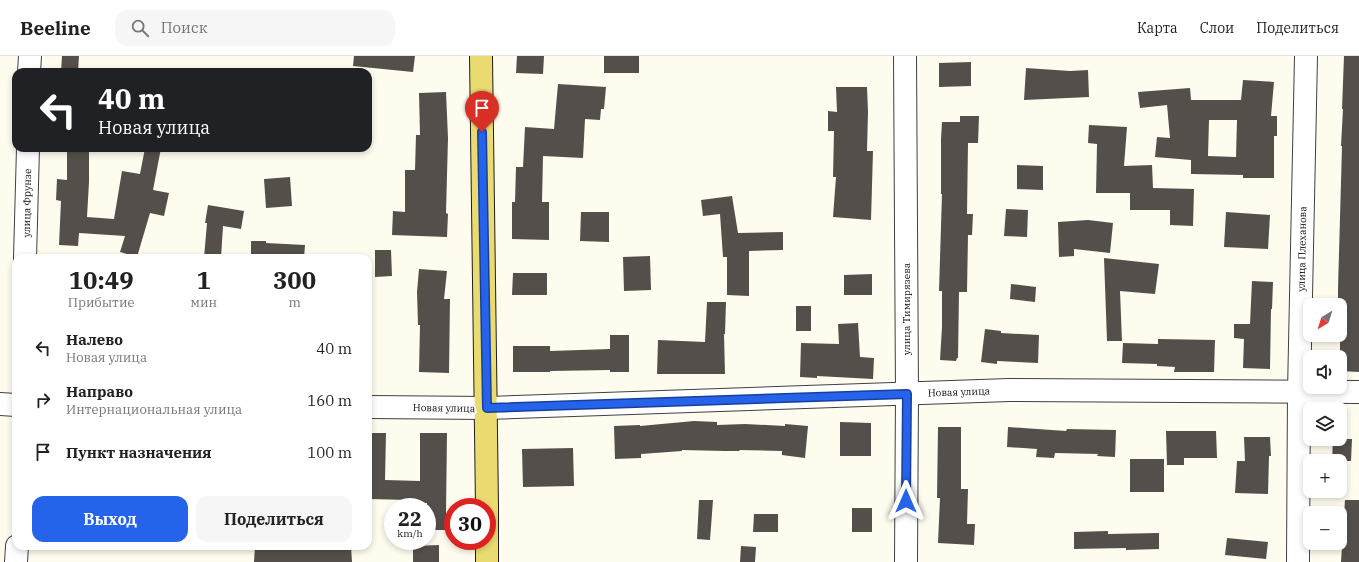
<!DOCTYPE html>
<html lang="ru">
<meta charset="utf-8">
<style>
body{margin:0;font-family:"IBM Plex Serif",serif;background:#f6f6f6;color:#222;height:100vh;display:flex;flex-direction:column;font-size:15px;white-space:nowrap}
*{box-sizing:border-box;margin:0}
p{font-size:13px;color:#767676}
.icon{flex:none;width:22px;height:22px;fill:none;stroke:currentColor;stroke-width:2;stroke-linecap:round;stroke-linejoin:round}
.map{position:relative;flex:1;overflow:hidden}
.details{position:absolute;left:12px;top:198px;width:360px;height:296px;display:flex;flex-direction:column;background:#fff;border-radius:12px;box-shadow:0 2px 6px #0003}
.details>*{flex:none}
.guide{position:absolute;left:12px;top:12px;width:360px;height:84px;border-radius:12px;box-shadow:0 2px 6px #0003;background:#202124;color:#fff;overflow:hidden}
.needle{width:26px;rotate:218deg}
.tools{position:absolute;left:1303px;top:242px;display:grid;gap:8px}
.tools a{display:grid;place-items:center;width:44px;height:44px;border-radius:8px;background:#fff;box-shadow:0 2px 6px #0003;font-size:20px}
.speed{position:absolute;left:384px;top:442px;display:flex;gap:8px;font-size:20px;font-weight:700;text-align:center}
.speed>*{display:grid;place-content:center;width:52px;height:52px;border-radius:50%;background:#fff;box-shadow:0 2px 6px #0003;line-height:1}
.speed small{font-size:10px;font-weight:400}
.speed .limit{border:6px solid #d22;background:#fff;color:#111}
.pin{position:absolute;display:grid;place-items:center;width:34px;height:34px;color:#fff;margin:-41px -17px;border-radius:50% 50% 50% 0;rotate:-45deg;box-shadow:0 0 4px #0007}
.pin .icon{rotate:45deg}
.me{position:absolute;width:44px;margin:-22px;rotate:0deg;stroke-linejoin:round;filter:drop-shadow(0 0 3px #0008)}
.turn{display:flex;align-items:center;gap:14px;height:84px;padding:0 20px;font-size:18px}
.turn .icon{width:52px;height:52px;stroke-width:2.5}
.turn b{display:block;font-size:28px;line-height:34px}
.eta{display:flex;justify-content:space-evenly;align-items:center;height:68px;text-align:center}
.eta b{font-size:24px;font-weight:800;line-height:28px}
.cta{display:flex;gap:8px;margin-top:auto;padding:8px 20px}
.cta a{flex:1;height:46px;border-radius:12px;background:#2563eb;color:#fff;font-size:16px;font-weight:800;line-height:46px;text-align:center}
.cta a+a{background:#f6f6f6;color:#222}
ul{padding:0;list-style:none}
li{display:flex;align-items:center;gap:12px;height:52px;padding:0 20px}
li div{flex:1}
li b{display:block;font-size:15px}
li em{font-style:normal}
header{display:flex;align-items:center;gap:24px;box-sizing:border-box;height:56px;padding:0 20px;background:#fff;border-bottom:1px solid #e0e0e0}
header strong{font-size:19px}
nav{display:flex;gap:22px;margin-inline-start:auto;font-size:14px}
.search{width:280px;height:36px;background:#f6f6f6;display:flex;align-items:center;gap:10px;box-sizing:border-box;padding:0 14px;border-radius:12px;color:#767676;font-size:15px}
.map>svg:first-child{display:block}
.building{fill:#544f4a;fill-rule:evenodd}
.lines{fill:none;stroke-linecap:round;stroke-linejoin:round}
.minor-casing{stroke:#404040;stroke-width:24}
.major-casing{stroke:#1e1e1e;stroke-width:24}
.minor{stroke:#fff;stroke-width:22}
.major{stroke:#eadb71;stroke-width:22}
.route-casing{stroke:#184099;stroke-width:10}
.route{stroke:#2563eb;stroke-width:7}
.labels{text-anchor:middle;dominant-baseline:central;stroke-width:4;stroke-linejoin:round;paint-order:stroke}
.street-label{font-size:10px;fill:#0d0d0d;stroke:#fff}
</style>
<header>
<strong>Beeline</strong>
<div class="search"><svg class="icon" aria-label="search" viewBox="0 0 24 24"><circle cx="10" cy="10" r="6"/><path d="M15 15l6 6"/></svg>Поиск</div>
<nav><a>Карта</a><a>Слои</a><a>Поделиться</a></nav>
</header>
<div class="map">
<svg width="1359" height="506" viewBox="0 0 1359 506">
<rect width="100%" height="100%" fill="#fdfcee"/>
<g class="building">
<path d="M 62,0 L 79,0 L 78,16 L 61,16 Z"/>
<path d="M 354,0 L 415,0 L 413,16 L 353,10 Z"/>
<path d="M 517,0 L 544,0 L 543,18 L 516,17 Z"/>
<rect x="604" y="0" width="35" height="17"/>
<path d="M 1344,0 L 1359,0 L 1359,316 L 1340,315 L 1340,248 L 1338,248 L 1338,233 L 1342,90 L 1341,90 L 1343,53 L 1342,53 Z"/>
<path d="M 971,6 L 971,30 L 939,31 L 939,7 Z"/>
<path d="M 1026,12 L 1070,15 L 1088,14 L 1089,41 L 1024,44 Z"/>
<path d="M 1243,24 L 1274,26 L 1271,60 L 1277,60 L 1277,80 L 1274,80 L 1274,122 L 1243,122 L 1243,119 L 1191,118 L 1191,104 L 1155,101 L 1157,81 L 1170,82 L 1167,49 L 1140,52 L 1138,36 L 1190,32 L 1191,44 L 1241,44 ZM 1209,64 L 1237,64 L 1236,101 L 1208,100 Z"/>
<path d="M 558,28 L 606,31 L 604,53 L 601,53 L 600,64 L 585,63 L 583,102 L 543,100 L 542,146 L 549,146 L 549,184 L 512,183 L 512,146 L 515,146 L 516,111 L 523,111 L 525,71 L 554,73 Z"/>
<path d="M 836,31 L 867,31 L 868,56 L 867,95 L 873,95 L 871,164 L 833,161 L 836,121 L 833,121 L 834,75 L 828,75 L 828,55 L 837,56 Z"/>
<path d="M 446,36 L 448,82 L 446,157 L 448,158 L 447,181 L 392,179 L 393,155 L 405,156 L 405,114 L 415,114 L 416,79 L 420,79 L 419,37 Z"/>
<path d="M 960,60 L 979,60 L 978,87 L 968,87 L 967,158 L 973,158 L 972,179 L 968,179 L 967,236 L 959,236 L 958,302 L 957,302 L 956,305 L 940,304 L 942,271 L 942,235 L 939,235 L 942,138 L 941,138 L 941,83 L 942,66 L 960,66 Z"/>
<path d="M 1089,69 L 1127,71 L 1124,110 L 1152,109 L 1153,132 L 1194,133 L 1193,170 L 1170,169 L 1170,154 L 1130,154 L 1130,137 L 1096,137 L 1097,88 L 1088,87 Z"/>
<path d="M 145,92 L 161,92 L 153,134 L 169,137 L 164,160 L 150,157 L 137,201 L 120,196 L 125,180 L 79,177 L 78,190 L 59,189 L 61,145 L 56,144 L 57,123 L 67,124 L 67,93 L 89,93 L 89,126 L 87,161 L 114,163 L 122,115 L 140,118 Z"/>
<path d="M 1017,109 L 1043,110 L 1043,134 L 1017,133 Z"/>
<path d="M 290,121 L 292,150 L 266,152 L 264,123 Z"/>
<path d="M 732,140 L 738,177 L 783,176 L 783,194 L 749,195 L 749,240 L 727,239 L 727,201 L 723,201 L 720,158 L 703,160 L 701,144 Z"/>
<path d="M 208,149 L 244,155 L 241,173 L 223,170 L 221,202 L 204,202 L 207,167 L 205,167 Z"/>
<path d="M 1006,153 L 1028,154 L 1027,181 L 1004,180 Z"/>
<path d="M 581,156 L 609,156 L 609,186 L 580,185 Z"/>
<path d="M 1226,156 L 1270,159 L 1268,193 L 1224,191 Z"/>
<path d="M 1088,164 L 1113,167 L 1110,197 L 1074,193 L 1074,200 L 1059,201 L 1058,166 Z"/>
<path d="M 251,185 L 266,185 L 266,187 L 305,189 L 304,202 L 251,202 Z"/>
<path d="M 375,194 L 391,194 L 392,220 L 375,221 Z"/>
<path d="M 650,200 L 651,234 L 624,235 L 623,201 Z"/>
<path d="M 1104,202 L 1159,208 L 1155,238 L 1120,235 L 1122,285 L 1107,285 Z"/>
<path d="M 419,213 L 447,215 L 444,243 L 450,243 L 449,317 L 419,316 L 420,269 L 418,269 L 417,236 Z"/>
<path d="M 513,217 L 547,217 L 547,239 L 512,239 Z"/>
<path d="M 872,218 L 872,239 L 844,239 L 844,219 Z"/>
<path d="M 1252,225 L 1273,226 L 1272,253 L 1271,253 L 1270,313 L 1243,312 L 1244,283 L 1234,282 L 1234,268 L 1250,268 Z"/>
<path d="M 1011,228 L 1036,231 L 1035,246 L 1010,243 Z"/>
<path d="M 707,246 L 726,246 L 725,278 L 724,278 L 725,318 L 657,318 L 658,284 L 705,286 Z"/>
<rect x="796" y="250" width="15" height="25"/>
<path d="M 858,267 L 860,301 L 874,302 L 873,323 L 817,320 L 817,322 L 800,321 L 801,287 L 839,288 L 838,268 Z"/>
<path d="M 985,273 L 1001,275 L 1001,277 L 1039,279 L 1038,307 L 997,305 L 997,308 L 981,306 Z"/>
<path d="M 610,279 L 629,279 L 629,316 L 610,316 L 610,314 L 550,315 L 550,316 L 513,316 L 513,290 L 550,290 L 550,295 L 610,293 Z"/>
<path d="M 1158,283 L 1215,284 L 1214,316 L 1174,316 L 1175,311 L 1157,310 L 1157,308 L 1122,307 L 1123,287 L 1158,288 Z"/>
<path d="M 694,365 L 717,366 L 717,369 L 745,368 L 785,370 L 785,368 L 808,370 L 805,402 L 782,399 L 782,395 L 739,394 L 740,395 L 725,395 L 682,394 L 682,395 L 641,398 L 641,402 L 615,403 L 614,370 L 640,369 L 640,370 Z"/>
<path d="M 840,366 L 871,367 L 871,400 L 840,400 Z"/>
<path d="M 938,371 L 961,371 L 961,433 L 968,433 L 967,468 L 975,468 L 974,489 L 938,487 L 940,442 L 937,442 Z"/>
<path d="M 1008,371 L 1066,375 L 1067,373 L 1116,374 L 1115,401 L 1097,400 L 1098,398 L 1055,397 L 1054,402 L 1036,401 L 1037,393 L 1007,391 Z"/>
<path d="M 1166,375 L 1216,375 L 1217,402 L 1184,402 L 1184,409 L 1167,409 Z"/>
<path d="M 368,377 L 386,377 L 385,424 L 420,425 L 420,377 L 447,377 L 446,458 L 449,458 L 448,474 L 427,474 L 427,447 L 410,447 L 410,444 L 368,443 Z"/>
<path d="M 1244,381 L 1270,381 L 1271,400 L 1269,400 L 1268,438 L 1235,437 L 1237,405 L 1245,405 Z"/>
<path d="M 1333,383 L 1352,383 L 1351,405 L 1332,405 Z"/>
<path d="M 573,392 L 574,430 L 523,431 L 522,393 Z"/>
<rect x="1130" y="403" width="34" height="33"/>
<path d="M 699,444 L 713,444 L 710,484 L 697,483 Z"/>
<path d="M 1345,444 L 1359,444 L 1359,506 L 1341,506 Z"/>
<rect x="852" y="452" width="20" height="24"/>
<path d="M 754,458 L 778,458 L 778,476 L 753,476 Z"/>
<path d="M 1108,475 L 1108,478 L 1159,477 L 1159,493 L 1126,494 L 1126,492 L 1074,493 L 1074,476 Z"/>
<path d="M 1227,482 L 1268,486 L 1266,503 L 1225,499 Z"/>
<path d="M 439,489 L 439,506 L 413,506 L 413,490 Z"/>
<path d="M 255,490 L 303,493 L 303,490 L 351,490 L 352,506 L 254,506 Z"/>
<path d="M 741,490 L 756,491 L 755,506 L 740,506 Z"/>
</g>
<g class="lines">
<g class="minor-casing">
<g id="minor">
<path d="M 905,0 L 907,338 L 906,506"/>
<path d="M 29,16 L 30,0"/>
<path d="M 25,202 L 28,92"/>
<path d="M 0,348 L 16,349"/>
<path d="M 368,351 L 487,352 L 1009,334 L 1359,336"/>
<path d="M 16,506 L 17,490"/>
<path d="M 1298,506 L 1299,336 L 1306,0"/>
</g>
</g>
<g class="major-casing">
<g id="major">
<path d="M 481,0 L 487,451"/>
<path d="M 487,453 L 487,506"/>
</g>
</g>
<use href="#minor" class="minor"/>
<use href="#major" class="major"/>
</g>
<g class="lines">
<g class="route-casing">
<path id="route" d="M 482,76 L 487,352 L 907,338 L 906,445"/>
</g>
<use href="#route" class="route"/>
</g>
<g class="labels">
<g class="street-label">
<text transform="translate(27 147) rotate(-89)">улица Фрунзе</text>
<text transform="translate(1302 193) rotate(-89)">улица Плеханова</text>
<text transform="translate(906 253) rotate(-90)">улица Тимирязева</text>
<text transform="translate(959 336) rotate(-2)">Новая улица</text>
<text transform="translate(444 352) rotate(1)">Новая улица</text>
</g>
</g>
</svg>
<div class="tools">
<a><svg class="needle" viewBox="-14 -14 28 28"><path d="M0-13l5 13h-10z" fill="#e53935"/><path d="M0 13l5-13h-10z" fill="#767676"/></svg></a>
<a><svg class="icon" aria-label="sound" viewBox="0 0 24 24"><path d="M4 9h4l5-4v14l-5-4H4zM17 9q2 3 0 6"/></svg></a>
<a><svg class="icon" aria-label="layers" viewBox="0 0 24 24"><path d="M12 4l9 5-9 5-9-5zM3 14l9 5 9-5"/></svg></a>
<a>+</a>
<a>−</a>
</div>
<div class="speed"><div>22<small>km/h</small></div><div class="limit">30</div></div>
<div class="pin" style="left:482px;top:76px;background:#d93025"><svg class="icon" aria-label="arrive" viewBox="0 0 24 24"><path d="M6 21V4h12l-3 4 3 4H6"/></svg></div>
<svg class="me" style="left:906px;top:445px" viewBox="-20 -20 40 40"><path d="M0-17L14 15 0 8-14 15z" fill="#2563eb" stroke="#fff" stroke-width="4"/></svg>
<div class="guide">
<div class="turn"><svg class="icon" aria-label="left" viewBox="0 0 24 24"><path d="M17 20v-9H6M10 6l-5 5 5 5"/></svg><div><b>40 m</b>Новая улица</div></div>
</div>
<section class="details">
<div class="eta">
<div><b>10:49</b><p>Прибытие</p></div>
<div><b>1</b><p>мин</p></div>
<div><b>300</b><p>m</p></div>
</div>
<ul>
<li><svg class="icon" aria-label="left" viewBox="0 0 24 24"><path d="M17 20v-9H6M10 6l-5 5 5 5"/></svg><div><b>Налево</b><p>Новая улица</p></div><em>40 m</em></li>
<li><svg class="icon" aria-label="right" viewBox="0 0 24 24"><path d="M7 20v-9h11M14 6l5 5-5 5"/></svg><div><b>Направо</b><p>Интернациональная улица</p></div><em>160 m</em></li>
<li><svg class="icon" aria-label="arrive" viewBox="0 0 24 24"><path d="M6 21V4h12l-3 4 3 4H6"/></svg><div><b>Пункт назначения</b></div><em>100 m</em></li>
</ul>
<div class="cta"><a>Выход</a><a>Поделиться</a></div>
</section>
</div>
